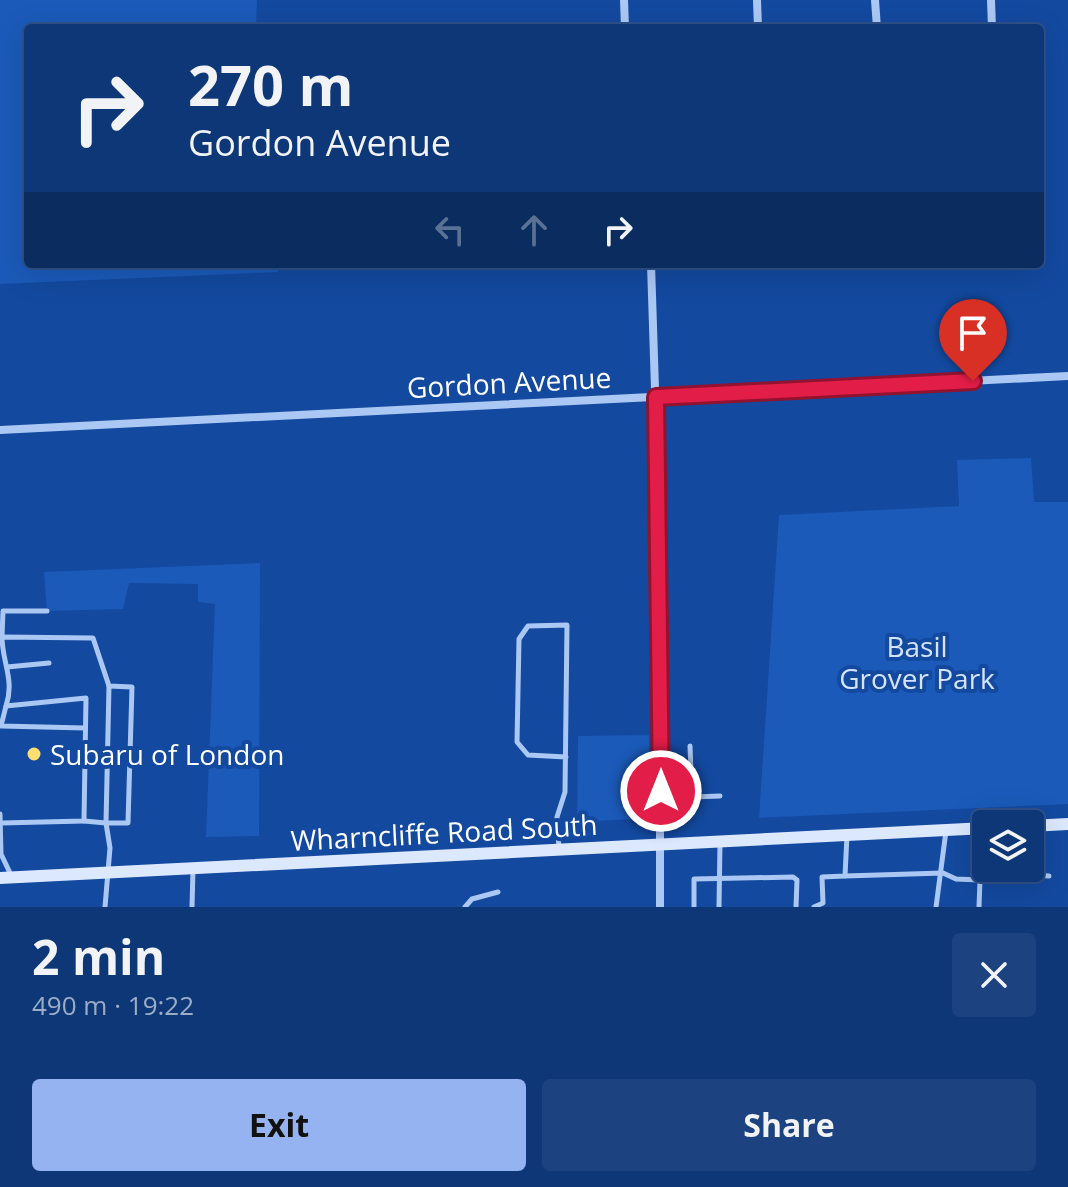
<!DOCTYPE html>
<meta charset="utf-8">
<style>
body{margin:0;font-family:"Open Sans",sans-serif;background:#1c427f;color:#f1f3f6;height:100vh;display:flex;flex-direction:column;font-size:30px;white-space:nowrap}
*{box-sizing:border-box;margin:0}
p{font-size:26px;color:#9bacc6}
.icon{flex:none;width:44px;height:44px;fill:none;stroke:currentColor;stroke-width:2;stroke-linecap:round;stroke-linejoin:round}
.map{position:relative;height:907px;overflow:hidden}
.details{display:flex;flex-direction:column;background:#0e3777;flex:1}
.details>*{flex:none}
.guide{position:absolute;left:24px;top:24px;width:1020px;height:244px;border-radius:8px;box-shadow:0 8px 32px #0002,0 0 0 2px #2e5189;background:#0e3777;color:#f1f3f6;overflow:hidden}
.buttons{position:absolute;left:972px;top:810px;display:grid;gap:16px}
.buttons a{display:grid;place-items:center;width:72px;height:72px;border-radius:8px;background:#0e3777;box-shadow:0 8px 32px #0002,0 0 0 2px #2e5189;font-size:40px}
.pin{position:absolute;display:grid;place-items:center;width:68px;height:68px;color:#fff;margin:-82px -34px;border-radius:50% 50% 50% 0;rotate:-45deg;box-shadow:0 0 8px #0007}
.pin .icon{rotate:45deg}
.me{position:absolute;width:88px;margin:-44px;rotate:0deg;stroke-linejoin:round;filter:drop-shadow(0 0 6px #0008)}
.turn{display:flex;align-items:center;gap:28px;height:168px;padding:0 32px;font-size:36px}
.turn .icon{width:104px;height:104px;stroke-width:2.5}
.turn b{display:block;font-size:56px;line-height:68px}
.lanes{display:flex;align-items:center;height:76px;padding:0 32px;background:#0003;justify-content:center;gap:40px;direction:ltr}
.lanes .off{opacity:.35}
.round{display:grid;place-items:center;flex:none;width:84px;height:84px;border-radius:8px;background:#1c427f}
.summary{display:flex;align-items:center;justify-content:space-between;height:136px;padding:0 32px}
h1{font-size:48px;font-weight:700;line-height:60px}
.primary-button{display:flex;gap:16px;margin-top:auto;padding:16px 32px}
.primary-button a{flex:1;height:92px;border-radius:8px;background:#95b2f1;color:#111;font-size:32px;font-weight:700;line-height:92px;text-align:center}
.primary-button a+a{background:#1c427f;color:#f1f3f6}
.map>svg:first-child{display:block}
.green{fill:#1b5ab9}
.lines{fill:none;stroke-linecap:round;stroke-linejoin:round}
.service{stroke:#abc8f4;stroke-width:5}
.minor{stroke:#abc8f4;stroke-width:8}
.secondary{stroke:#dbe8fd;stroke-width:12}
.route-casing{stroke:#92132f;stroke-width:20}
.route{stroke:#e11d48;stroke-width:14}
.poi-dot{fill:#ffdd6e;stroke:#13499f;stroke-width:3}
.labels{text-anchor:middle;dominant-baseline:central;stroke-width:8;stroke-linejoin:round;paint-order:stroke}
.street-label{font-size:28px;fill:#fff;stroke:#13499f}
.park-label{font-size:28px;fill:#d4e4fd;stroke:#13499f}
.poi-label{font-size:28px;fill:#fff;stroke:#13499f;text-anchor:start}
</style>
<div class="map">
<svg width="1068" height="907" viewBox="0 0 1068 907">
<rect width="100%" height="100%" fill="#13499f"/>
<g class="green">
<path d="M 0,0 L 257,0 L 256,28 L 28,28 L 28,264 L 277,264 L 278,272 L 0,284 Z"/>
<path d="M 1031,458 L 1034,502 L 1068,502 L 1068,804 L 759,818 L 779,515 L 959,506 L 957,460 Z"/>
<path d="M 260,563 L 259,836 L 206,837 L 215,604 L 198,602 L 198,584 L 129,583 L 123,609 L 47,611 L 44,572 Z"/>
<path d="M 649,735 L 651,818 L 577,822 L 578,736 Z"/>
</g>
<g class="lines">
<g class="service">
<path d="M 2,637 L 3,611 L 47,611"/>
<path d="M 7,667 L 49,663"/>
<path d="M 6,706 L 1,726 L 85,728"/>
<path d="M 690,746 L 692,797 L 720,796"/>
<path d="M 0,814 L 1,854 L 11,875"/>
<path d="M 84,821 L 106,823 L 109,686"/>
<path d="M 1,823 L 84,821 L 86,698 L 6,706 C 15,680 2,662 2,637 L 93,638 L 109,686 L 132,687 L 128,823 L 106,823 L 110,848 L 105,907"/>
<path d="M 559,849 L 557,817 L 565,792 L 567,625 L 528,626 L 519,639 L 517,742 L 528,755 L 566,757"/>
<path d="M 1003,873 L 1049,876"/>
<path d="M 845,876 L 943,873 L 956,879 L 980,880 L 979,907"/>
<path d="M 192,907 L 193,869"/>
<path d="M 465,907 L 472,899 L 498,892"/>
<path d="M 694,907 L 694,879 L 793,877 L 797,880 L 796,907"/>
<path d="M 719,907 L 720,843"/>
<path d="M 814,907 L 823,903 L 822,877 L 845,876 L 847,835"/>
<path d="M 936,907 L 946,831"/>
</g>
<g class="minor">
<path d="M 624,0 L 625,28"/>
<path d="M 757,0 L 758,28"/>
<path d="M 875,0 L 877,28"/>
<path d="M 991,0 L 992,28"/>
<path d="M 651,264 L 660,545 L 660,907"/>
<path d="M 0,430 L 1068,376"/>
</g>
<g class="secondary">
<path d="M 1030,826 L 1068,824"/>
<path d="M 0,878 L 986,828"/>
</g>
</g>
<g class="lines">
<g class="route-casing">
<path id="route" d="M 661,791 L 656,397 L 973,381"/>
</g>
<use href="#route" class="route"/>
</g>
<circle class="poi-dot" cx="34" cy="754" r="8"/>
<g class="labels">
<g class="street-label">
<text transform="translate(509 382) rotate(-3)">Gordon Avenue</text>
<text transform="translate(444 832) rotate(-3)">Wharncliffe Road South</text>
</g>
<g class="park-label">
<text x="917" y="646">Basil<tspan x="917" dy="32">Grover Park</tspan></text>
</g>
<g class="poi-label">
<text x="50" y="754">Subaru of London</text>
</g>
</g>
</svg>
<div class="buttons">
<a><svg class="icon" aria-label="layers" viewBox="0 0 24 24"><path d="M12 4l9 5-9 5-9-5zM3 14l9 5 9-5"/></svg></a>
</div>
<div class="pin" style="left:973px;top:381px;background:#d93025"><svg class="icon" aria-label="arrive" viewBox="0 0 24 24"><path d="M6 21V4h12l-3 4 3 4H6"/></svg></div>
<svg class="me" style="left:661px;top:791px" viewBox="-20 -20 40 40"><circle r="17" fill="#e11d48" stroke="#fff" stroke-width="3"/><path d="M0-11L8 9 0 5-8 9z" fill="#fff"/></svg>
<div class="guide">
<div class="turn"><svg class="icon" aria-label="right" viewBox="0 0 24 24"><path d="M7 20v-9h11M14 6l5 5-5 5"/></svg><div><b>270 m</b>Gordon Avenue</div></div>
<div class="lanes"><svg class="icon off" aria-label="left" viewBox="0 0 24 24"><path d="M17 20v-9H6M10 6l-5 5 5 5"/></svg><svg class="icon off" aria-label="ahead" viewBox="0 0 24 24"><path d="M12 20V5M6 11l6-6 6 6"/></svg><svg class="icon" aria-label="right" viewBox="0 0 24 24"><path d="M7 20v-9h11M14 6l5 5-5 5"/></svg></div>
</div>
</div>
<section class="details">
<div class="summary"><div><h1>2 min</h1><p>490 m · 19:22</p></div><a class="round"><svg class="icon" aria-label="close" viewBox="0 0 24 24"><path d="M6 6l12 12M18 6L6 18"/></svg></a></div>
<div class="primary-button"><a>Exit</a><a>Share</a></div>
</section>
